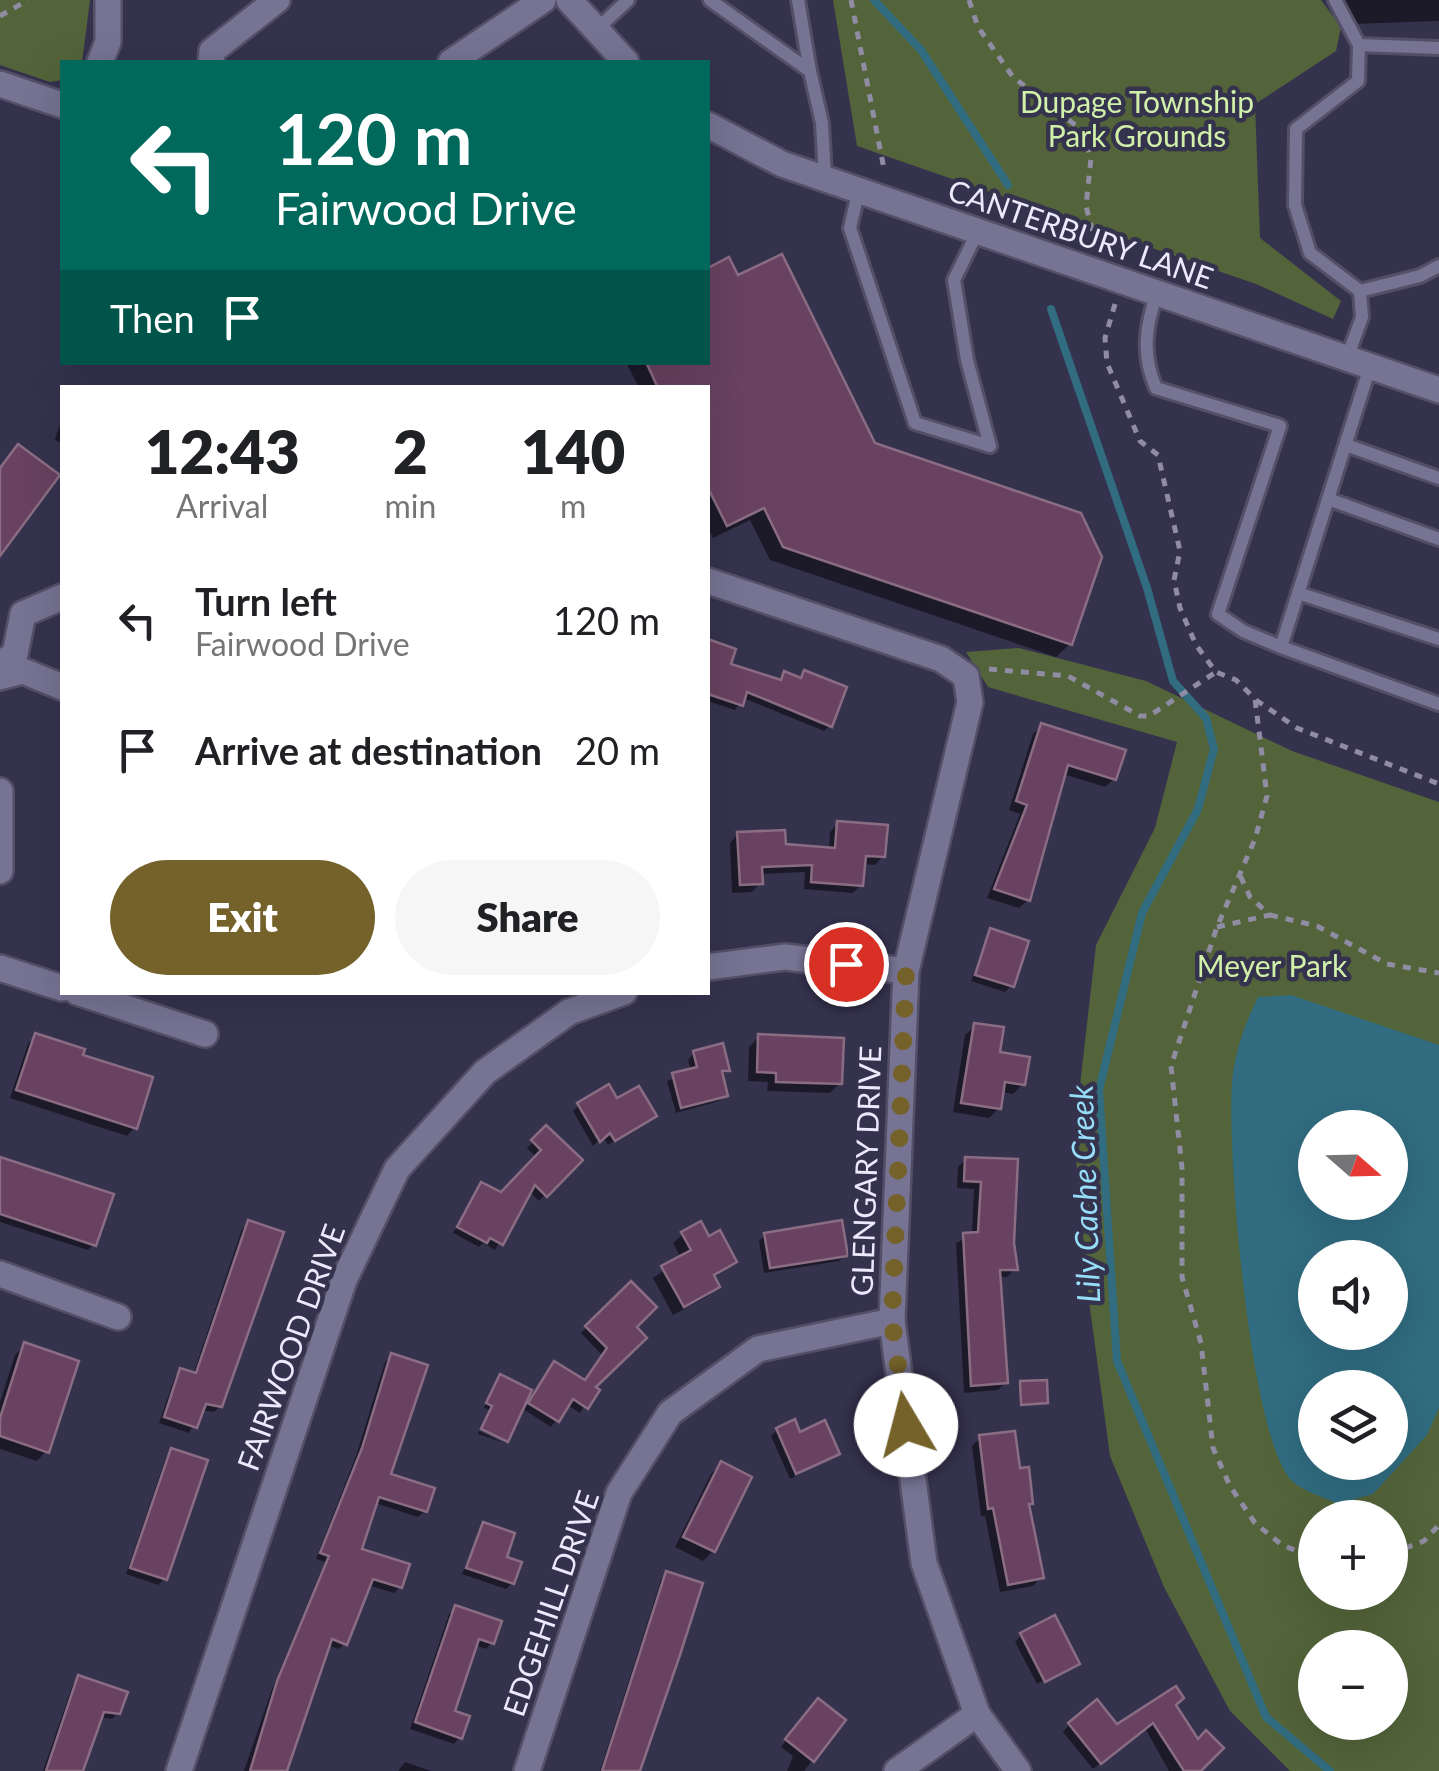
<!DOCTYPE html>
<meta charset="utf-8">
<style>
body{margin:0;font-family:Lato,sans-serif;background:#f6f6f6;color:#202124;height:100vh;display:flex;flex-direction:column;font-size:38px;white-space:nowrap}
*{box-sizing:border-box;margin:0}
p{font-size:32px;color:#757577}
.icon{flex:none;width:55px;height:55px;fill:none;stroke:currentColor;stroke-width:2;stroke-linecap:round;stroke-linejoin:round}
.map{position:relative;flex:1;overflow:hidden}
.side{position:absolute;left:60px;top:385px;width:650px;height:610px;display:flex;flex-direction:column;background:#fff;border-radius:0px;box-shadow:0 10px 40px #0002}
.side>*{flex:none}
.hud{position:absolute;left:60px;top:60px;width:650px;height:305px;border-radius:0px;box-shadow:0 10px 40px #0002;background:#00695c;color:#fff;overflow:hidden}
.needle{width:65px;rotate:110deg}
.buttons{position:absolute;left:1298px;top:1110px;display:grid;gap:20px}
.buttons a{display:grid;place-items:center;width:110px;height:110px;border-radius:50%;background:#fff;box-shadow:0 10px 40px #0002;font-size:50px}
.pin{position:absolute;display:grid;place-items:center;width:85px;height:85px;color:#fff;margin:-42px;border:5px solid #fff;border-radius:50%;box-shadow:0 2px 10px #0007}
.me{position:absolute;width:110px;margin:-55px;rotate:352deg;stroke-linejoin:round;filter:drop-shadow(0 0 8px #0008)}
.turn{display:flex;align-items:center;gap:35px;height:210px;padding:0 50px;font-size:45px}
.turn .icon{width:130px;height:130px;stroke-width:2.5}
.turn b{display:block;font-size:70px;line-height:85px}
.then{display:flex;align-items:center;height:95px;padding:0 50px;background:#0003;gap:20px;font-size:38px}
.eta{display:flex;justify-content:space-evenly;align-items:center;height:170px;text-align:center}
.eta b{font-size:60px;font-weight:800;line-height:70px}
.button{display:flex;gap:20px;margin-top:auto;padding:20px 50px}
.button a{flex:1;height:115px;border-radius:60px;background:#75622b;color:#fff;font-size:40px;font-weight:800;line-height:115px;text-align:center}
.button a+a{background:#f6f6f6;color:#202124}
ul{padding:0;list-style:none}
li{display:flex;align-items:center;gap:30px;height:130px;padding:0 50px}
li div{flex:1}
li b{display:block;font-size:38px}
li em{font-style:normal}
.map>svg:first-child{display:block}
.green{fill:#53643a;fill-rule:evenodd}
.water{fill:#316c80;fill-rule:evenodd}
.shadow{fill:#0007}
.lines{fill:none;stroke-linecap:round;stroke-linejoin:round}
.stream{stroke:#316c80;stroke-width:8}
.building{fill:#684260;stroke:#8a6d83;stroke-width:2.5}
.service-casing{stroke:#534f67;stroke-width:18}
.minor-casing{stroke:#534f67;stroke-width:30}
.path{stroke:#8f8ca3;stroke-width:5;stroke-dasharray:8 8;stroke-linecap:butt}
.service{stroke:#767393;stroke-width:12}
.minor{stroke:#767393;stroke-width:25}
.route{stroke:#75622b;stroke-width:18;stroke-dasharray:0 32.4}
.labels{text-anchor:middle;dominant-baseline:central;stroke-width:9;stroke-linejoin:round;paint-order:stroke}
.park-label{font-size:30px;fill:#d1f0a9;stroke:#35324e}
.street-label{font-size:30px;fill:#ebe9fb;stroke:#35324e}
.water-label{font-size:32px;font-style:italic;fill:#96ddf7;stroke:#35324e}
</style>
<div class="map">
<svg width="1439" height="1771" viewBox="0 0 1439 1771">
<rect width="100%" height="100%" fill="#35324e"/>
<g class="green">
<path d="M 0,0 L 90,0 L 82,62 L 62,62 L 62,80 L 50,82 L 0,65 Z"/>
<path d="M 833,0 L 1321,0 L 1341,27 L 1336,51 L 1255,104 L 1260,238 L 1341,301 L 1333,319 L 1256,284 L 857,146 Z"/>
<path d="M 1019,648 L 1146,681 L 1292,751 L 1439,802 L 1439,1771 L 1290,1771 L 1230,1711 L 1164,1587 L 1110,1456 L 1089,1301 L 1074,1138 L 1096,945 L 1155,828 L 1177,742 L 988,687 L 966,652 ZM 1315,1128 L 1390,1128 L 1390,1202 L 1315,1202 ZM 1315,1258 L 1390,1258 L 1390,1332 L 1315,1332 ZM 1315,1388 L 1390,1388 L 1390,1462 L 1315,1462 ZM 1315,1518 L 1390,1518 L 1390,1592 L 1315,1592 ZM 1315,1648 L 1390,1648 L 1390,1722 L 1315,1722 Z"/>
</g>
<path class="water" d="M 1291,995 L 1439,1045 L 1439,1408 L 1427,1435 L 1373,1494 L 1338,1504 C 1324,1497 1300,1490 1291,1480 C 1249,1433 1227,1152 1232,1084 C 1234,1053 1245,1024 1258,997 ZM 1315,1128 L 1390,1128 L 1390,1202 L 1315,1202 ZM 1315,1258 L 1390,1258 L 1390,1332 L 1315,1332 ZM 1315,1388 L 1390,1388 L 1390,1462 L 1315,1462 Z"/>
<g class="shadow">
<path d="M 1340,0 L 1439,0 L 1439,21 L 1354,24 Z"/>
<path d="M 728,260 L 737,279 L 873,445 L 1070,644 L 1056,657 L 770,560 L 750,520 L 713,538 L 708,527 L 708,388 L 639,388 L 626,362 L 708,362 L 708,271 Z"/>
<path d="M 62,417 L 62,443 L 55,440 Z"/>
<path d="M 708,641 L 733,650 L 728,665 L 779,680 L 785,674 L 798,679 L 805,673 L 830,725 L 824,731 L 743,698 L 735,710 L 708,701 Z"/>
<path d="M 1042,726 L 1114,779 L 1105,787 L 1063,774 L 1028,900 L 1019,908 L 987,898 L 1020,814 L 1009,810 L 1033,734 Z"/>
<path d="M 838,823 L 883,856 L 875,865 L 863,864 L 861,885 L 853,893 L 804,889 L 805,872 L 760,874 L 760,883 L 752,892 L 732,893 L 730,843 L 738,834 L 783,846 L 829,850 L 830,832 Z"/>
<path d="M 991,931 L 1011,986 L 1005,992 L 971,981 Z"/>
<path d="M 975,1026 L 1023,1084 L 1013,1094 L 1001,1092 L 999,1108 L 989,1118 L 953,1112 L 965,1035 Z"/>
<path d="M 36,1036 L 80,1057 L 135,1127 L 127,1136 L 10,1098 L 28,1044 Z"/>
<path d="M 759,1037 L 840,1083 L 830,1093 L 767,1091 L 768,1082 L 748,1081 L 749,1047 Z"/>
<path d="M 694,1053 L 727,1071 L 721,1076 L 726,1095 L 719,1101 L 676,1113 L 667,1081 L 691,1071 L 688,1060 Z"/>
<path d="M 617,1102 L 654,1116 L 608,1145 L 603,1136 L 593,1146 L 573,1111 L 579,1105 Z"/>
<path d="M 546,1129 L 579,1160 L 539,1201 L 529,1191 L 495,1250 L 483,1243 L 479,1247 L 453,1233 L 481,1185 L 501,1195 L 537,1158 L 527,1148 Z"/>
<path d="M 966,1159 L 1015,1161 L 1011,1244 L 1015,1269 L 1007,1277 L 998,1277 L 1006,1382 L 998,1390 L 964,1393 L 956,1243 L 972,1235 L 974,1189 L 957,1188 L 958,1167 Z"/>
<path d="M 0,1160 L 94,1244 L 88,1250 L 0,1222 Z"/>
<path d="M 248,1223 L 220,1406 L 214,1412 L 201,1410 L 189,1433 L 159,1423 L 175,1377 L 181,1371 L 193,1375 L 242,1229 Z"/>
<path d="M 683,1234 L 708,1239 L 734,1262 L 713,1278 L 717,1287 L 708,1296 L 673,1315 L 653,1278 L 681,1258 L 673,1243 Z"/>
<path d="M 765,1235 L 845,1255 L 839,1261 L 764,1273 L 759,1241 Z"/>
<path d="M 631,1284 L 633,1327 L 580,1413 L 567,1405 L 551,1427 L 523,1409 L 507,1439 L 482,1427 L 490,1410 L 484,1408 L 496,1382 L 524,1410 L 549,1370 L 584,1383 L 602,1355 L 581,1333 Z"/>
<path d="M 25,1345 L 46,1451 L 37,1461 L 0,1449 L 0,1402 L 15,1355 Z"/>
<path d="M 392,1356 L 388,1475 L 425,1511 L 418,1517 L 375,1503 L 359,1550 L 400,1587 L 394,1593 L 368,1585 L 345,1643 L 339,1649 L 327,1645 L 284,1771 L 244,1771 L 272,1689 L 325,1562 L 316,1559 L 356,1456 L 385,1362 Z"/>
<path d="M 1021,1383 L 1045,1402 L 1019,1406 Z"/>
<path d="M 777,1430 L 799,1435 L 837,1454 L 790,1479 L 771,1436 Z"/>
<path d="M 479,1431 L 504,1443 L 478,1434 Z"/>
<path d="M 981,1437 L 1018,1471 L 1031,1503 L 1027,1506 L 1041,1577 L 1033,1586 L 1000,1592 L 985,1516 L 981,1516 L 972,1446 Z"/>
<path d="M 172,1451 L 165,1579 L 158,1585 L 126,1574 L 166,1457 Z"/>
<path d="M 721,1464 L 713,1551 L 703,1561 L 675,1547 L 711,1474 Z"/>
<path d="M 483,1525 L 504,1558 L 512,1583 L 506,1589 L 462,1574 Z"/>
<path d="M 667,1574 L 637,1771 L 600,1771 L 661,1580 Z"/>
<path d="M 456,1608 L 492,1642 L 486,1649 L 475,1645 L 452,1713 L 460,1737 L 454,1744 L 410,1729 L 449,1614 Z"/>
<path d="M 1021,1636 L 1073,1665 L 1037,1684 L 1015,1642 Z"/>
<path d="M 79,1678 L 118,1713 L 112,1719 L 99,1717 L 83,1771 L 43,1771 L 73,1684 Z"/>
<path d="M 1173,1705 L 1198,1771 L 1169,1771 L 1145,1728 L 1093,1769 L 1063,1732 L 1070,1724 L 1116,1728 Z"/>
<path d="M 812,1707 L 843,1720 L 804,1771 L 787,1771 L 793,1756 L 781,1747 Z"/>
<path d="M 405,1762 L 431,1771 L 398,1771 Z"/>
</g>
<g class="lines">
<g class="stream">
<path d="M 874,0 L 921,50 L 1008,185"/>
<path d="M 1051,309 L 1147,588 L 1173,681 L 1206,718 L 1214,749 L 1198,809 L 1142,913 L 1099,1090 L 1117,1361 L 1266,1717 L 1330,1771"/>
</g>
</g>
<g class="building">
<path d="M 782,254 L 875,443 L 1081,513 L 1102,557 L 1072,645 L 783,547 L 764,508 L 727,526 L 708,488 L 708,388 L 658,388 L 646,362 L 708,362 L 708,268 L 729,257 L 738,275 Z"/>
<path d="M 18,444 L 60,475 L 0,556 L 0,468 Z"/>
<path d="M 708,639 L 736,649 L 731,664 L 781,680 L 784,671 L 801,678 L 804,670 L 847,687 L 832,727 L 747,692 L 743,706 L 708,694 Z"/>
<path d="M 1041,723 L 1126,750 L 1116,780 L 1068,765 L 1030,901 L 994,889 L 1027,805 L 1016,801 Z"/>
<path d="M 837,821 L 888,825 L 885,857 L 866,856 L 863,886 L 811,882 L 812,865 L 762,867 L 763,884 L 740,885 L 737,832 L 785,830 L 786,844 L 835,848 Z"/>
<path d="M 990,928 L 1029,941 L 1014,987 L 975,975 Z"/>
<path d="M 974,1023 L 1004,1027 L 1000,1052 L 1030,1057 L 1025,1085 L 1005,1082 L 1001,1109 L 961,1103 Z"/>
<path d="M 35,1033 L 85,1049 L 83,1055 L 153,1077 L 137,1129 L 16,1090 Z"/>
<path d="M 758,1034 L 844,1038 L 842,1084 L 776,1082 L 776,1073 L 757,1072 Z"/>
<path d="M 723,1043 L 730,1071 L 722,1071 L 728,1096 L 681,1108 L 672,1073 L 697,1067 L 693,1051 Z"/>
<path d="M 609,1084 L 617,1098 L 639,1086 L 657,1116 L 615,1141 L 610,1133 L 600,1142 L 577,1103 Z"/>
<path d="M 546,1125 L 583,1160 L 547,1197 L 535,1185 L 503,1245 L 490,1238 L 487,1243 L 457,1227 L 481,1182 L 501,1192 L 541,1150 L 531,1140 Z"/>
<path d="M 0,1157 L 114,1194 L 96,1246 L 0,1214 Z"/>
<path d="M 965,1157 L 1018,1159 L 1014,1243 L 1018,1270 L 1000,1270 L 1008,1383 L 971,1386 L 963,1233 L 978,1232 L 981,1182 L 964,1181 Z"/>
<path d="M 248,1220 L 284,1232 L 222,1407 L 206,1404 L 197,1428 L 164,1417 L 180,1368 L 196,1373 Z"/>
<path d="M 842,1220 L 848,1256 L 770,1268 L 764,1233 Z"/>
<path d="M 701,1221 L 709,1236 L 720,1230 L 737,1262 L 714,1275 L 720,1287 L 684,1307 L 661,1266 L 691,1250 L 681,1232 Z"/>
<path d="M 631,1281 L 657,1307 L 637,1327 L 647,1338 L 596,1387 L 600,1390 L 588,1409 L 573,1399 L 559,1422 L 528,1403 L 554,1361 L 585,1380 L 607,1348 L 585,1326 Z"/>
<path d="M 24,1342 L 79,1361 L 49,1453 L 0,1436 L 0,1418 Z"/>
<path d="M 391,1353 L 428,1365 L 391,1474 L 435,1488 L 427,1512 L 379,1497 L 362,1549 L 410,1564 L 402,1588 L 373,1579 L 347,1645 L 332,1639 L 287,1771 L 250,1771 L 277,1681 L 329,1556 L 320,1553 L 362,1448 Z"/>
<path d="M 500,1374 L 532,1390 L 508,1442 L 481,1429 L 492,1406 L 486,1403 Z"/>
<path d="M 1047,1380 L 1048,1403 L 1021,1405 L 1020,1381 Z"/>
<path d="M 795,1419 L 800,1432 L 825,1420 L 840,1454 L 796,1474 L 776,1428 Z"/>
<path d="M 1015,1431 L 1020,1468 L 1029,1467 L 1033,1504 L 1029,1504 L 1044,1578 L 1008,1585 L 993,1508 L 988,1509 L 979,1435 Z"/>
<path d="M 171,1448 L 208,1460 L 167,1580 L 130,1568 Z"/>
<path d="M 721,1461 L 752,1477 L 715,1552 L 683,1537 Z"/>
<path d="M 483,1522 L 515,1533 L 507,1557 L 522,1562 L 514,1584 L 466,1568 Z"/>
<path d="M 666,1571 L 703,1583 L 680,1655 L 640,1771 L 602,1771 Z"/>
<path d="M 455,1605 L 502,1621 L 494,1644 L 479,1639 L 455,1711 L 470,1716 L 462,1739 L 415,1722 Z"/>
<path d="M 1055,1615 L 1080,1664 L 1045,1682 L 1020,1633 Z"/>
<path d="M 78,1675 L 128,1692 L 120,1714 L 104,1712 L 83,1771 L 46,1771 Z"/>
<path d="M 1176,1686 L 1184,1698 L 1176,1705 L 1198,1739 L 1206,1730 L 1224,1748 L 1201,1771 L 1184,1771 L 1153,1723 L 1101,1764 L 1068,1723 L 1097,1699 L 1117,1724 Z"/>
<path d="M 818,1698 L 846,1720 L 814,1762 L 785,1739 Z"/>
</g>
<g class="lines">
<g class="service-casing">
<g id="service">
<path d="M 710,0 L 810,71 L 822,123 L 825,178"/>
<path d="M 798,0 L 810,71"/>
<path d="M 1335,0 L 1359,45 L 1358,81 L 1296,129 L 1295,205 L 1310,253 L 1360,291 L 1362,317 L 1347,358"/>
<path d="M 596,30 L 628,0"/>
<path d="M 1359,45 L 1439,48"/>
<path d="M 859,189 L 850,228 L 915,423 L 990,446 L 967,360 L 954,280 L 978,231"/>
<path d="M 1360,291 L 1420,276 L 1439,266"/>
<path d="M 1157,294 C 1145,326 1142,356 1156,388 L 1280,426 L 1218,614 L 1243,631 L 1281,647"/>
<path d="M 1370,367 L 1281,647 L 1439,704"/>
<path d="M 1346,445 L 1439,478"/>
<path d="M 1328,499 L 1439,539"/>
<path d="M 1298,593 L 1439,639"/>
</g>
</g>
<g class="minor-casing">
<g id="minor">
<path d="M 569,0 L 626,62"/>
<path d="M 100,62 L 108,42 L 108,0"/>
<path d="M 211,62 L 212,51 L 277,0"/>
<path d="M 451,62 L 543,0"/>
<path d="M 0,84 L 62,105"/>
<path d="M 708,125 L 782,164 L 1439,390"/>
<path d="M 708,581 L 941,659 L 966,676 L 970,702 L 906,971 L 892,1321 L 924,1563 L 977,1714 L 1018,1771"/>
<path d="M 0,664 L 15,654 L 23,614 L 62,597"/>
<path d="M 0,677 L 23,671 L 62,687"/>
<path d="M 0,791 L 0,871"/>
<path d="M 708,967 L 785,957 L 906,971"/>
<path d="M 0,968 L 62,988"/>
<path d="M 77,992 L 205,1034"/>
<path d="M 0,1274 L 118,1317"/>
<path d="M 179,1771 L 344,1280 L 397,1169 L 485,1072 L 569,1012 L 624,992"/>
<path d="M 527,1771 L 619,1493 L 670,1413 L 758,1349 L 892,1321"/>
<path d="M 897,1771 L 977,1714"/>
</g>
</g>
<g class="path">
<path d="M 851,0 L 884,169"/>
<path d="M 969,0 L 978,27 L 1013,77 L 1083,131 L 1091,158 L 1086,206 L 1097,248"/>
<path d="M 0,16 L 28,0"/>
<path d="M 1115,304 L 1105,338 L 1107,363 L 1140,441 L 1158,455 L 1180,551 L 1174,580 L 1180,608 L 1196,645 L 1216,672 L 1236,680 L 1255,699 L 1267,796 L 1255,839 L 1217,927 L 1171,1066 L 1182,1168 L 1182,1277 L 1201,1343 L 1213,1448 L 1230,1486 L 1255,1523 L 1282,1545 L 1315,1558"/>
<path d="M 989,669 L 1068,676 L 1140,716 L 1149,716 L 1216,672"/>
<path d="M 1256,700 L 1297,728 L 1439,784"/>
<path d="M 1270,915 L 1317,926 L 1387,964 L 1439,973"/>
<path d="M 1217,927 L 1270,915 L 1250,897 L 1239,873"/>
<path d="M 1390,1554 L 1424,1541 L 1439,1525"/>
</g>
<use href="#service" class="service"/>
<use href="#minor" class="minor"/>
</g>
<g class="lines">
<path class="route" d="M 846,964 L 906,972 L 892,1321 L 906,1425"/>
</g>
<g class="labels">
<g class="park-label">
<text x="1137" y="101">Dupage Township<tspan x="1137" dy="34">Park Grounds</tspan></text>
<text x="1272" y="965">Meyer Park</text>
</g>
<g class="street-label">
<text transform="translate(1081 233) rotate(19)">CANTERBURY LANE</text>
<text transform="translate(865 1171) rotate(-88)">GLENGARY DRIVE</text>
<text transform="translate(290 1347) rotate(-70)">FAIRWOOD DRIVE</text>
<text transform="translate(550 1603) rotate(-71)">EDGEHILL DRIVE</text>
</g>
<g class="water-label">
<text transform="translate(1084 1194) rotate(-92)">Lily Cache Creek</text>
</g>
</g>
</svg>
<div class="buttons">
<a><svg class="needle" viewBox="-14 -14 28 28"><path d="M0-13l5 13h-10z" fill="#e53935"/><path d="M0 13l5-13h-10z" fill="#757577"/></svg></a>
<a><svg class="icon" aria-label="sound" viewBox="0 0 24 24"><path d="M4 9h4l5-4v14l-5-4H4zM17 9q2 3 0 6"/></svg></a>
<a><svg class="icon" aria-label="layers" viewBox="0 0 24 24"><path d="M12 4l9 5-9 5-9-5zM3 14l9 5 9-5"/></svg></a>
<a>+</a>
<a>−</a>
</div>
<div class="pin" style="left:846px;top:964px;background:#d93025"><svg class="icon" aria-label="arrive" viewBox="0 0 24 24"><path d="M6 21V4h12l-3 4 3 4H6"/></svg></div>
<svg class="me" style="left:906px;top:1425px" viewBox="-20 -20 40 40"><circle r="19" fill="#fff"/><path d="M0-13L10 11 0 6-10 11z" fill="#75622b"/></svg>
<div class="hud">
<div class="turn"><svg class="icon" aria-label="left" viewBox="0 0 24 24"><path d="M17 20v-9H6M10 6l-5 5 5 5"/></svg><div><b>120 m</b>Fairwood Drive</div></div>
<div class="then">Then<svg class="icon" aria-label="arrive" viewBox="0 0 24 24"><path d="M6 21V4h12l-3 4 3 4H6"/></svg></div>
</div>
<section class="side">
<div class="eta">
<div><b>12:43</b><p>Arrival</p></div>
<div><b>2</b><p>min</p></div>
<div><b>140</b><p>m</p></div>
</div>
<ul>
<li><svg class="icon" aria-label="left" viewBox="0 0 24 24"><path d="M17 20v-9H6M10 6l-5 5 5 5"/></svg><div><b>Turn left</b><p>Fairwood Drive</p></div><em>120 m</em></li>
<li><svg class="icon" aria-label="arrive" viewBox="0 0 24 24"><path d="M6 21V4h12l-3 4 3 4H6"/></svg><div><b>Arrive at destination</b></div><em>20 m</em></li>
</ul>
<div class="button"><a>Exit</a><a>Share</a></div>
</section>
</div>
